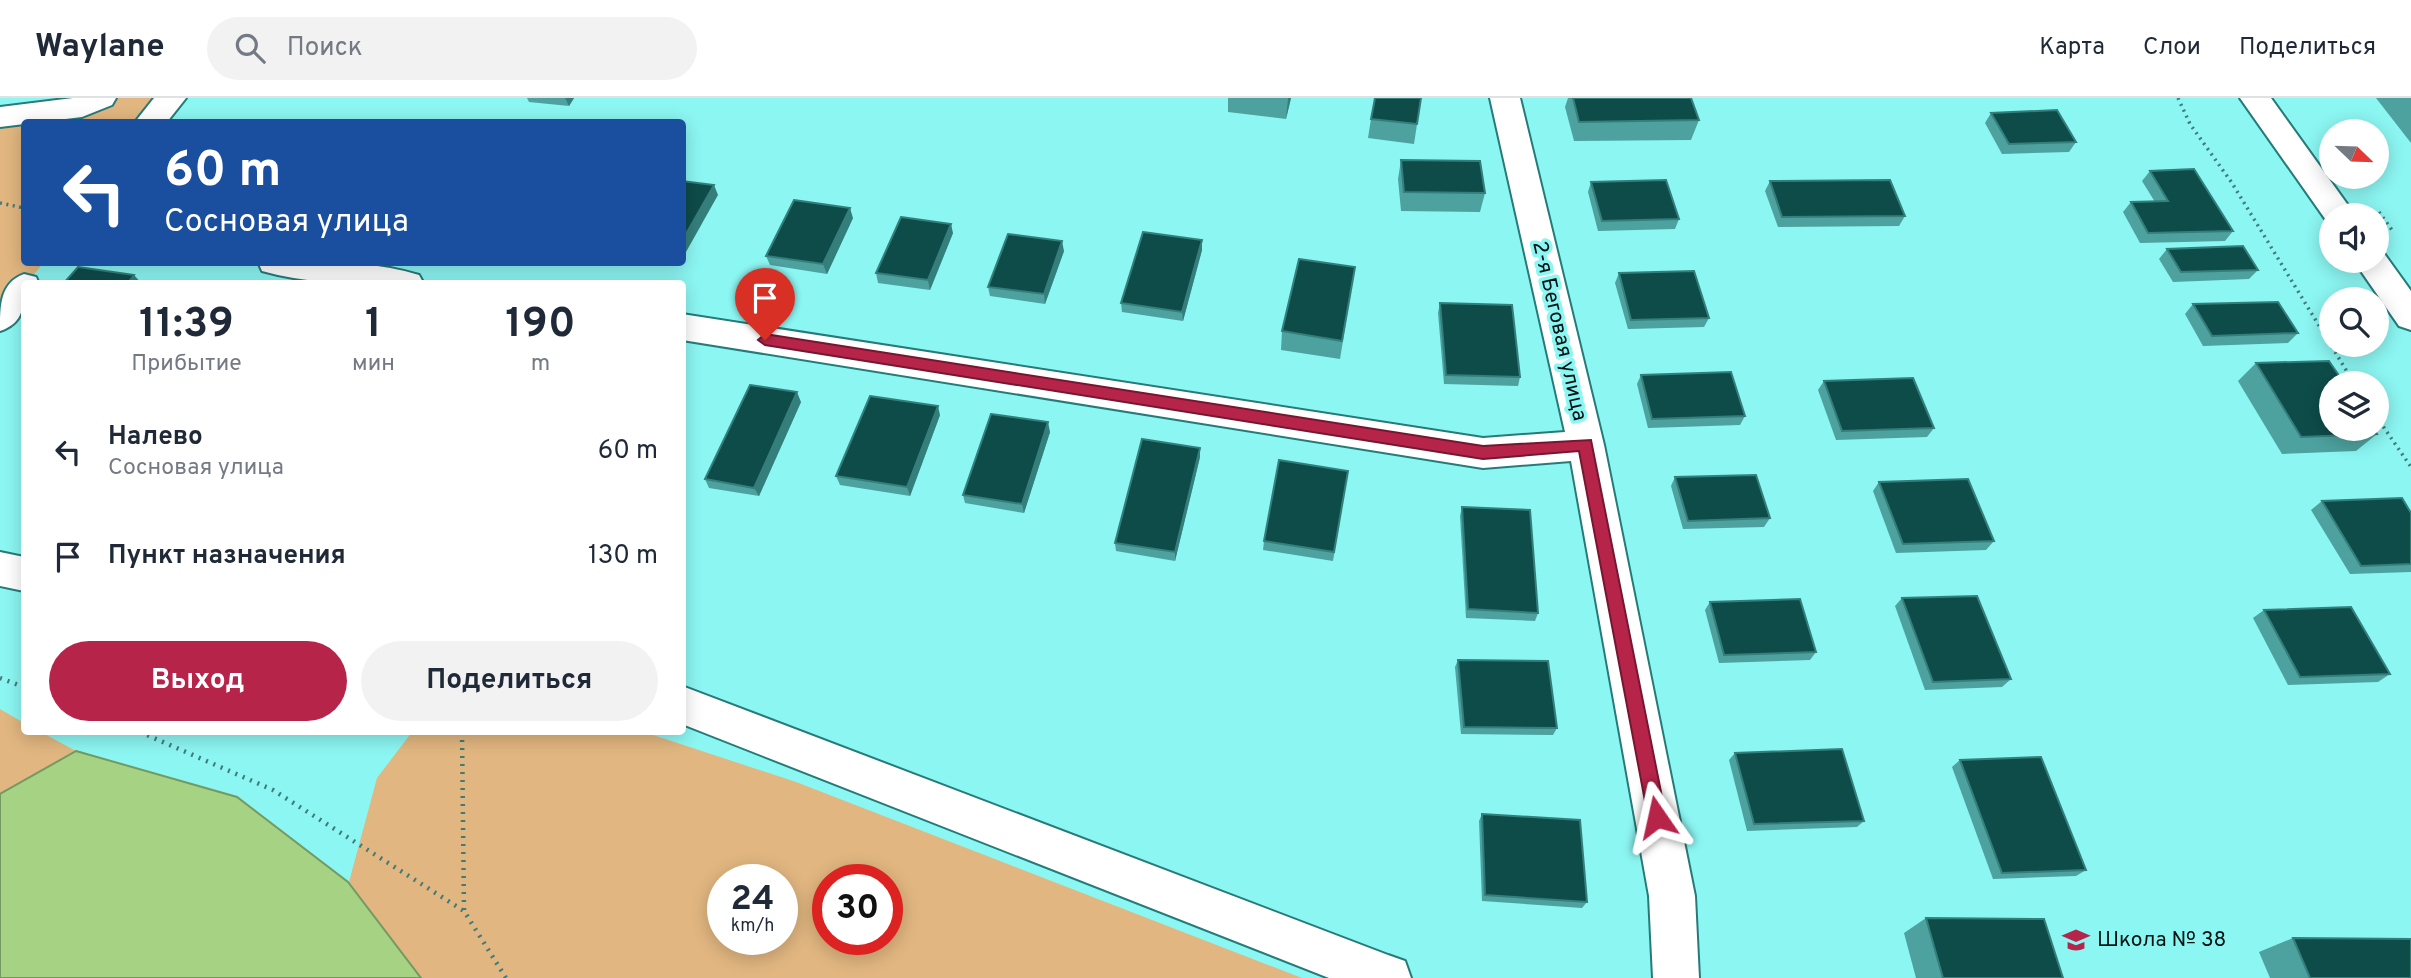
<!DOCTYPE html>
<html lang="ru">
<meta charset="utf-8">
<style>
body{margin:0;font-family:Overpass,sans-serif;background:#f2f2f3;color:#1f2937;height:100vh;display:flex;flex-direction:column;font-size:26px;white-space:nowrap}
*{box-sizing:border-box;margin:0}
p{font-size:23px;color:#747a83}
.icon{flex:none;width:38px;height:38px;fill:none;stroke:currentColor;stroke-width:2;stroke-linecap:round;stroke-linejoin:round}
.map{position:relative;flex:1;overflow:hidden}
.drawer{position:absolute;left:21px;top:182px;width:665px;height:455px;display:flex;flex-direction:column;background:#fff;border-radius:7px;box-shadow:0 4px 18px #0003}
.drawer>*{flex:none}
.banner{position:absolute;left:21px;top:21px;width:665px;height:147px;border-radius:7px;box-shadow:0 4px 18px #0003;background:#1a4fa0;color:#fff;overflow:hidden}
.needle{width:46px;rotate:113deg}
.tools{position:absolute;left:2319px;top:21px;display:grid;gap:14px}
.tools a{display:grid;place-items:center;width:70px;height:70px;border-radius:50%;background:#fff;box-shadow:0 4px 18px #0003;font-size:35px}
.speed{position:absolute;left:707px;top:766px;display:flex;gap:14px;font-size:35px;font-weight:700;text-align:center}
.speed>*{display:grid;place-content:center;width:91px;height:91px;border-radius:50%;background:#fff;box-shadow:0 4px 18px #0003;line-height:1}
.speed small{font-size:18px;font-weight:400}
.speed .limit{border:10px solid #d22;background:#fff;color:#111}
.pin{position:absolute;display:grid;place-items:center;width:60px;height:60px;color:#fff;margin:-72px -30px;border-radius:50% 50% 50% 0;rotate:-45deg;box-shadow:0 0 7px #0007}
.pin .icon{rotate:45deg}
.me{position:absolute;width:77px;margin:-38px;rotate:349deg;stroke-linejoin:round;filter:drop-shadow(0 0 5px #0008)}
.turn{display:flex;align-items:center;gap:24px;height:147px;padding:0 28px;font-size:32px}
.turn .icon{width:91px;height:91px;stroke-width:2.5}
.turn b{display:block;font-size:49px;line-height:60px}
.eta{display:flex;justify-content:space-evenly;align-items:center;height:119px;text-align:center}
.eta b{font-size:42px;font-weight:700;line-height:49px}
.primary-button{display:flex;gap:14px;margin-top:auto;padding:14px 28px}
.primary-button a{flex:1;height:80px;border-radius:42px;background:#b6244a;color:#fff;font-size:28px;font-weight:700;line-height:80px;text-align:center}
.primary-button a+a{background:#f2f2f3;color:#1f2937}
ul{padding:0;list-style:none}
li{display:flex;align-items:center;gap:21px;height:105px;padding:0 28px}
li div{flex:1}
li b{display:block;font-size:26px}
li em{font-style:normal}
header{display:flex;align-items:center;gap:42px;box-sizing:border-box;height:98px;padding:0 35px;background:#fff;border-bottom:2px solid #e0e1e3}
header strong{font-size:33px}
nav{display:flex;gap:38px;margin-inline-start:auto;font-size:24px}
.search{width:490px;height:63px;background:#f2f2f3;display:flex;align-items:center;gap:18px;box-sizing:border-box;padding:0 24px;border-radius:38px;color:#747a83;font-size:26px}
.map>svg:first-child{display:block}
.green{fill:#e1b680;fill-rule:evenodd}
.water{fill:#a6d383;stroke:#749961;stroke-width:2}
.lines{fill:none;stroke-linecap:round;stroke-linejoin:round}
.minor-casing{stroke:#267b79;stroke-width:4}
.primary-casing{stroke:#267b79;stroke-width:4}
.path-far1{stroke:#407b78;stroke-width:3.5;stroke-dasharray:2 4.5;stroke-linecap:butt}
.path{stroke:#407b78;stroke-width:4.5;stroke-dasharray:2 6;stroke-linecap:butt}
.minor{fill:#fff;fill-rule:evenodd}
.primary{fill:#fff;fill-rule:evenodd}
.wall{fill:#4da19e}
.shaded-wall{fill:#347f7c}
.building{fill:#0e4c4a;stroke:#347f7c;stroke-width:2}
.route{fill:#b6244a;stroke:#761730;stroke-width:2}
.labels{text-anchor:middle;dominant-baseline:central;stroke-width:7;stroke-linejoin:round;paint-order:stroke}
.street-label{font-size:21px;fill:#001312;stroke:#8cf6f2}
.poi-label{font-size:21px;fill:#001312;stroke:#8cf6f2;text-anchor:start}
</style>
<header>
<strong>Waylane</strong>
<div class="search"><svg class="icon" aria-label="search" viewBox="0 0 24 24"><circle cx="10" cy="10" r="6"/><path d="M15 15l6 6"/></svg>Поиск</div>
<nav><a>Карта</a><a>Слои</a><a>Поделиться</a></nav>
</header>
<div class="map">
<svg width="2411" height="880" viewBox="0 0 2411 880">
<rect width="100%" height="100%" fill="#8cf6f2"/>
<g class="green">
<path d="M 101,0 L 171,0 L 150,24 L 24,24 L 24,164 L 43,165 L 0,220 L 0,19 Z"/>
<path d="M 0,611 L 24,625 L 24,634 L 41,634 L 76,653 L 0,696 Z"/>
<path d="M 412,634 L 644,634 L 796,684 L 1302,880 L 421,880 L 349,784 L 377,680 ZM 723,782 L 782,782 L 782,842 L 723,842 ZM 828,782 L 887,782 L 887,842 L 828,842 Z"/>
</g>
<path class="water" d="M 76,653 L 237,699 L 348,784 L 421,880 L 0,880 L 0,696 Z"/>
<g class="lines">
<g class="minor-casing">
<g id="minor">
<path d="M 73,0 L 116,0 L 112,7 L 82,19 L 0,29 L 0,9 Z"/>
<path d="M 154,0 L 186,0 L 167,24 L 135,24 Z"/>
<path d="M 1490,0 L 1520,0 L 1604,347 L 1695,798 L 1699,880 L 1653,880 L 1649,798 L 1571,363 L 1483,370 L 682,242 L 682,216 L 1483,340 L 1565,334 Z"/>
<path d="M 258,164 C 312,164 367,161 419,177 L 424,186 C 369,186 315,188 262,173 Z"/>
<path d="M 24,176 L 36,179 L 39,186 L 24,186 C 24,208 24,225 0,233 C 0,207 0,185 24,176 Z"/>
<path d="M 0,454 L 24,459 L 24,493 L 0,488 Z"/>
<path d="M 682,588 L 1388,857 L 1405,863 L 1411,880 L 1329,880 L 682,626 Z"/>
</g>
</g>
<g class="primary-casing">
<g id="primary">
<path d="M 2240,0 L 2271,0 L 2355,117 L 2331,117 L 2331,126 L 2328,125 Z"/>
<path d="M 2376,153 L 2383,154 L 2411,193 L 2411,232 L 2399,228 L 2354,163 L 2376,163 Z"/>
</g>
</g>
<g class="path-far1">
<path d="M 2178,0 L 2190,26 L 2232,85 L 2354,285"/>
<path d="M 0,105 L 24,110"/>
<path d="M 2379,114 L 2392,132"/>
<path d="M 2376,318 L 2411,369"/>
</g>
<g class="path">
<path d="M 0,580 L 24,589"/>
<path d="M 140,634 L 273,692 L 464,813 L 506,880"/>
<path d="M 462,634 L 464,812"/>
</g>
<use href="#minor" class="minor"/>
<use href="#primary" class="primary"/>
</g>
<g class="wall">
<path d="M 527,0 L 574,0 L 569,8 L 529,4 Z"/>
<path d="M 1228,0 L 1291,0 L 1286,21 L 1228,14 Z"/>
<path d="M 1421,0 L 1414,46 L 1368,40 L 1371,21 Z"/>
<path d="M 1568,0 L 1691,0 L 1699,22 L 1691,42 L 1574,43 L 1565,9 Z"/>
<path d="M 2376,0 L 2411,0 L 2411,45 Z"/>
<path d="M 1991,15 L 2076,44 L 2069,54 L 2002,56 L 1985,25 Z"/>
<path d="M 1401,62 L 1485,95 L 1480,114 L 1401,113 L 1398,81 Z"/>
<path d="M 2150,73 L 2233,133 L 2225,143 L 2140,145 L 2123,114 L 2131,104 L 2155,104 L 2142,83 Z"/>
<path d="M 1770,83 L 1905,118 L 1899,128 L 1778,129 L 1765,93 Z"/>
<path d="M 1591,84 L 1679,121 L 1675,131 L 1598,133 L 1588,94 Z"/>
<path d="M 853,120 L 827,176 L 770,167 L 766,158 Z"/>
<path d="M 953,135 L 930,192 L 878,185 L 876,175 Z"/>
<path d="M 1202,142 L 1202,152 L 1183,223 L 1122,214 L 1121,205 Z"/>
<path d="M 2167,151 L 2258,172 L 2249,181 L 2173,184 L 2159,161 Z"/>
<path d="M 1064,153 L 1045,206 L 990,198 L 988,189 Z"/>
<path d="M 1355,169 L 1340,261 L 1281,252 L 1282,233 Z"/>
<path d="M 1619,175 L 1709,220 L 1704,229 L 1628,231 L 1615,185 Z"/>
<path d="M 1440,205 L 1520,279 L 1518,288 L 1444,286 L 1438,215 Z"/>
<path d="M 2193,206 L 2298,235 L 2288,245 L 2203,248 L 2185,216 Z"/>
<path d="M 2256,265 L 2377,336 L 2356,353 L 2282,356 L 2238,283 Z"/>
<path d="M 1641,277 L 1745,318 L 1740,327 L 1648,330 L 1637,286 Z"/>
<path d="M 1824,283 L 1934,330 L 1927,339 L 1836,342 L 1818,292 Z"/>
<path d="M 801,304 L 759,398 L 709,390 L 705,381 Z"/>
<path d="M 940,317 L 910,398 L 840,387 L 836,378 Z"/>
<path d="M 1050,334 L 1024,415 L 965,405 L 963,397 Z"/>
<path d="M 1200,359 L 1175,463 L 1116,453 L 1115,445 Z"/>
<path d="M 1348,373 L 1333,463 L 1263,452 L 1264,443 Z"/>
<path d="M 1675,379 L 1770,420 L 1764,429 L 1683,431 L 1671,388 Z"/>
<path d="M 1879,384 L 1994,443 L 1986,452 L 1896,455 L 1873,393 Z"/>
<path d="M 2322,403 L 2411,415 L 2411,474 L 2350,476 L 2311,412 Z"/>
<path d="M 1462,409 L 1538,515 L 1535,523 L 1466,520 L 1460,418 Z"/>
<path d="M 1902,500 L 2011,581 L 2002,589 L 1925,592 L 1895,508 Z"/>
<path d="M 1710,504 L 1816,554 L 1810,562 L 1719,565 L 1705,512 Z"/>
<path d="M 2264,512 L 2390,576 L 2378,584 L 2288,587 L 2253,520 Z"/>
<path d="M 1458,562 L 1557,630 L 1553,637 L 1461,636 L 1455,569 Z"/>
<path d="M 1735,655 L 1864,723 L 1857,729 L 1747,733 L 1729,662 Z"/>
<path d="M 1960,662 L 2086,772 L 2076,778 L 1993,781 L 1952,669 Z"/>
<path d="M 1482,716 L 1587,804 L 1582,810 L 1482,803 L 1479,723 Z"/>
<path d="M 1926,820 L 2063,880 L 1916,880 L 1904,835 Z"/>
<path d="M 2293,840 L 2411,880 L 2270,880 L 2259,854 Z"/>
</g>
<g class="shaded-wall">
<path d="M 565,0 L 574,0 L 569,8 Z"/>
<path d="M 1288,0 L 1291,0 L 1286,21 L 1288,1 Z"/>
<path d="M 714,87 L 718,97 L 686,154 L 682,147 L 682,143 Z"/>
<path d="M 850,110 L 853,120 L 827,176 L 823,166 Z"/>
<path d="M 951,126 L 953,135 L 930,192 L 928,182 Z"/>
<path d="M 1202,142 L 1202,152 L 1183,223 L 1182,214 Z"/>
<path d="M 1062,143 L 1064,153 L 1045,206 L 1044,196 Z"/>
<path d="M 134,177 L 142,186 L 127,186 Z"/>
<path d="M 797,294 L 801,304 L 759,398 L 754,390 Z"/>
<path d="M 938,308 L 940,317 L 910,398 L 907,389 Z"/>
<path d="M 1048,324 L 1050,334 L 1024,415 L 1022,406 Z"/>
<path d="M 1200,350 L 1200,359 L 1175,463 L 1175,454 Z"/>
</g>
<g class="building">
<path d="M 1375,0 L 1421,0 L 1417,26 L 1371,21 Z"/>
<path d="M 1573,0 L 1691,0 L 1699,22 L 1579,24 Z"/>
<path d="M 2057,12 L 2076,44 L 2009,46 L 1991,15 Z"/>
<path d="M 1401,62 L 1480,63 L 1485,95 L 1404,94 Z"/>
<path d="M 2194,71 L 2233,133 L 2148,135 L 2131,104 L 2168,103 L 2150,73 Z"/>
<path d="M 1666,82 L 1679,121 L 1602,123 L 1591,84 Z"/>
<path d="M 1890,82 L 1905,118 L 1782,119 L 1770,83 Z"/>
<path d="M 682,83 L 714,87 L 682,143 Z"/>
<path d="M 794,102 L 850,110 L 823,166 L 766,158 Z"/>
<path d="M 901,119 L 951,126 L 928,182 L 876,175 Z"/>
<path d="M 1143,134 L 1202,142 L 1182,214 L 1121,205 Z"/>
<path d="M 1008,136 L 1062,143 L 1044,196 L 988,189 Z"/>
<path d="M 2243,148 L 2258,172 L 2181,174 L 2167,151 Z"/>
<path d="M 1299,161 L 1355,169 L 1342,243 L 1282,233 Z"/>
<path d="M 78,169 L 134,177 L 127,186 L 63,186 Z"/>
<path d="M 1694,173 L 1709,220 L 1631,222 L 1619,175 Z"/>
<path d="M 2278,204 L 2298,235 L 2212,238 L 2193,206 Z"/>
<path d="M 1440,205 L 1512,207 L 1520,279 L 1446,277 Z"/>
<path d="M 2329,263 L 2344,285 L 2331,285 L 2331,331 L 2374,331 L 2377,336 L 2301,339 L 2256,265 Z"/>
<path d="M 1731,274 L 1745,318 L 1652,321 L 1641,277 Z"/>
<path d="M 1913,280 L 1934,330 L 1842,333 L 1824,283 Z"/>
<path d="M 750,287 L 797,294 L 754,390 L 705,381 Z"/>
<path d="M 870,298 L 938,308 L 907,389 L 836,378 Z"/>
<path d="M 991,316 L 1048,324 L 1022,406 L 963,397 Z"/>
<path d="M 1142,341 L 1200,350 L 1175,454 L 1115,445 Z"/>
<path d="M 1279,362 L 1348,373 L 1334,454 L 1264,443 Z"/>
<path d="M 1756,377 L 1770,420 L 1688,423 L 1675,379 Z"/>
<path d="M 1968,381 L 1994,443 L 1903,446 L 1879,384 Z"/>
<path d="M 2402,400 L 2411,415 L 2411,466 L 2361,468 L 2322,403 Z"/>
<path d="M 1462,409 L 1530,412 L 1538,515 L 1468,511 Z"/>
<path d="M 1977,498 L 2011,581 L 1933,584 L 1902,500 Z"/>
<path d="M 1800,501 L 1816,554 L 1724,557 L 1710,504 Z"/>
<path d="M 2351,509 L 2390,576 L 2300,579 L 2264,512 Z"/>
<path d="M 1458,562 L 1548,563 L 1557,630 L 1464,629 Z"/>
<path d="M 1842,651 L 1864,723 L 1754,726 L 1735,655 Z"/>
<path d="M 2041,659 L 2086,772 L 2002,775 L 1960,662 Z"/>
<path d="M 1482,716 L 1580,722 L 1587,804 L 1485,797 Z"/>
<path d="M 1926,820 L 2044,821 L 2063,880 L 1943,880 Z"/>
<path d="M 2293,840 L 2411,841 L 2411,880 L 2310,880 Z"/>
</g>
<path class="route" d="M 765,236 L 1483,348 L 1591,342 L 1666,719 L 1663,725 L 1657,727 L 1650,725 L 1648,719 L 1579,353 L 1483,361 L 765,247 L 758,242 Z"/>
<defs>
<g id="school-bare" transform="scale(2.1)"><path d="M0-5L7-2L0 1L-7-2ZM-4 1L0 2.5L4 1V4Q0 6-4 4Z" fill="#b6244a" stroke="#8cf6f2" stroke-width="2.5" paint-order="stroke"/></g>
</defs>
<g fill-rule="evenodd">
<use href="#school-bare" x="2076" y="842"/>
</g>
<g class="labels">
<g class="street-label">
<text transform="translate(1559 233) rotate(77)">2-я Беговая улица</text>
</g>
<g class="poi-label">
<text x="2097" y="842">Школа № 38</text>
</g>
</g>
</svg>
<div class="tools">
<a><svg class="needle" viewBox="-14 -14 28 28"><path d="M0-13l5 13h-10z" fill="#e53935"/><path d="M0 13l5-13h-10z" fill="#747a83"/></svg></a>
<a><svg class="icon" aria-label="sound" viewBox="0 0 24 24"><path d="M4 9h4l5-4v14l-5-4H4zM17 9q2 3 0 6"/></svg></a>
<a><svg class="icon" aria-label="search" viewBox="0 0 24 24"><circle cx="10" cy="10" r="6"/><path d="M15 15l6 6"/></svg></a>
<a><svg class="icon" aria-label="layers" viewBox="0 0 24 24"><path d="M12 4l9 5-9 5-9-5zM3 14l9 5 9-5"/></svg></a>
</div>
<div class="speed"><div>24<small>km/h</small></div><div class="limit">30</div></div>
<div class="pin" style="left:765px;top:242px;background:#d93025"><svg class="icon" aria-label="arrive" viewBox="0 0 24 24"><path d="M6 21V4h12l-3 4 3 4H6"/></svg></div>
<svg class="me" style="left:1657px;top:719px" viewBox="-20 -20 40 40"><path d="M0-17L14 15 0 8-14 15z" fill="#b6244a" stroke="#fff" stroke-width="4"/></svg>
<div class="banner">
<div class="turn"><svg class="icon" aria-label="left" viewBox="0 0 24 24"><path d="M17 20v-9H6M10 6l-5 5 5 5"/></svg><div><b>60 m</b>Сосновая улица</div></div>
</div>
<section class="drawer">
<div class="eta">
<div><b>11:39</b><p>Прибытие</p></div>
<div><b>1</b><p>мин</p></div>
<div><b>190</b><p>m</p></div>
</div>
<ul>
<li><svg class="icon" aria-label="left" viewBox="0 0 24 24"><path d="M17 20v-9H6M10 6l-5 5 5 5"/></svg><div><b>Налево</b><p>Сосновая улица</p></div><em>60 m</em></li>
<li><svg class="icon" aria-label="arrive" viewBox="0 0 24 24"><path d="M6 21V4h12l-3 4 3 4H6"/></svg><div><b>Пункт назначения</b></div><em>130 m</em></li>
</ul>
<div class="primary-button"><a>Выход</a><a>Поделиться</a></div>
</section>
</div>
